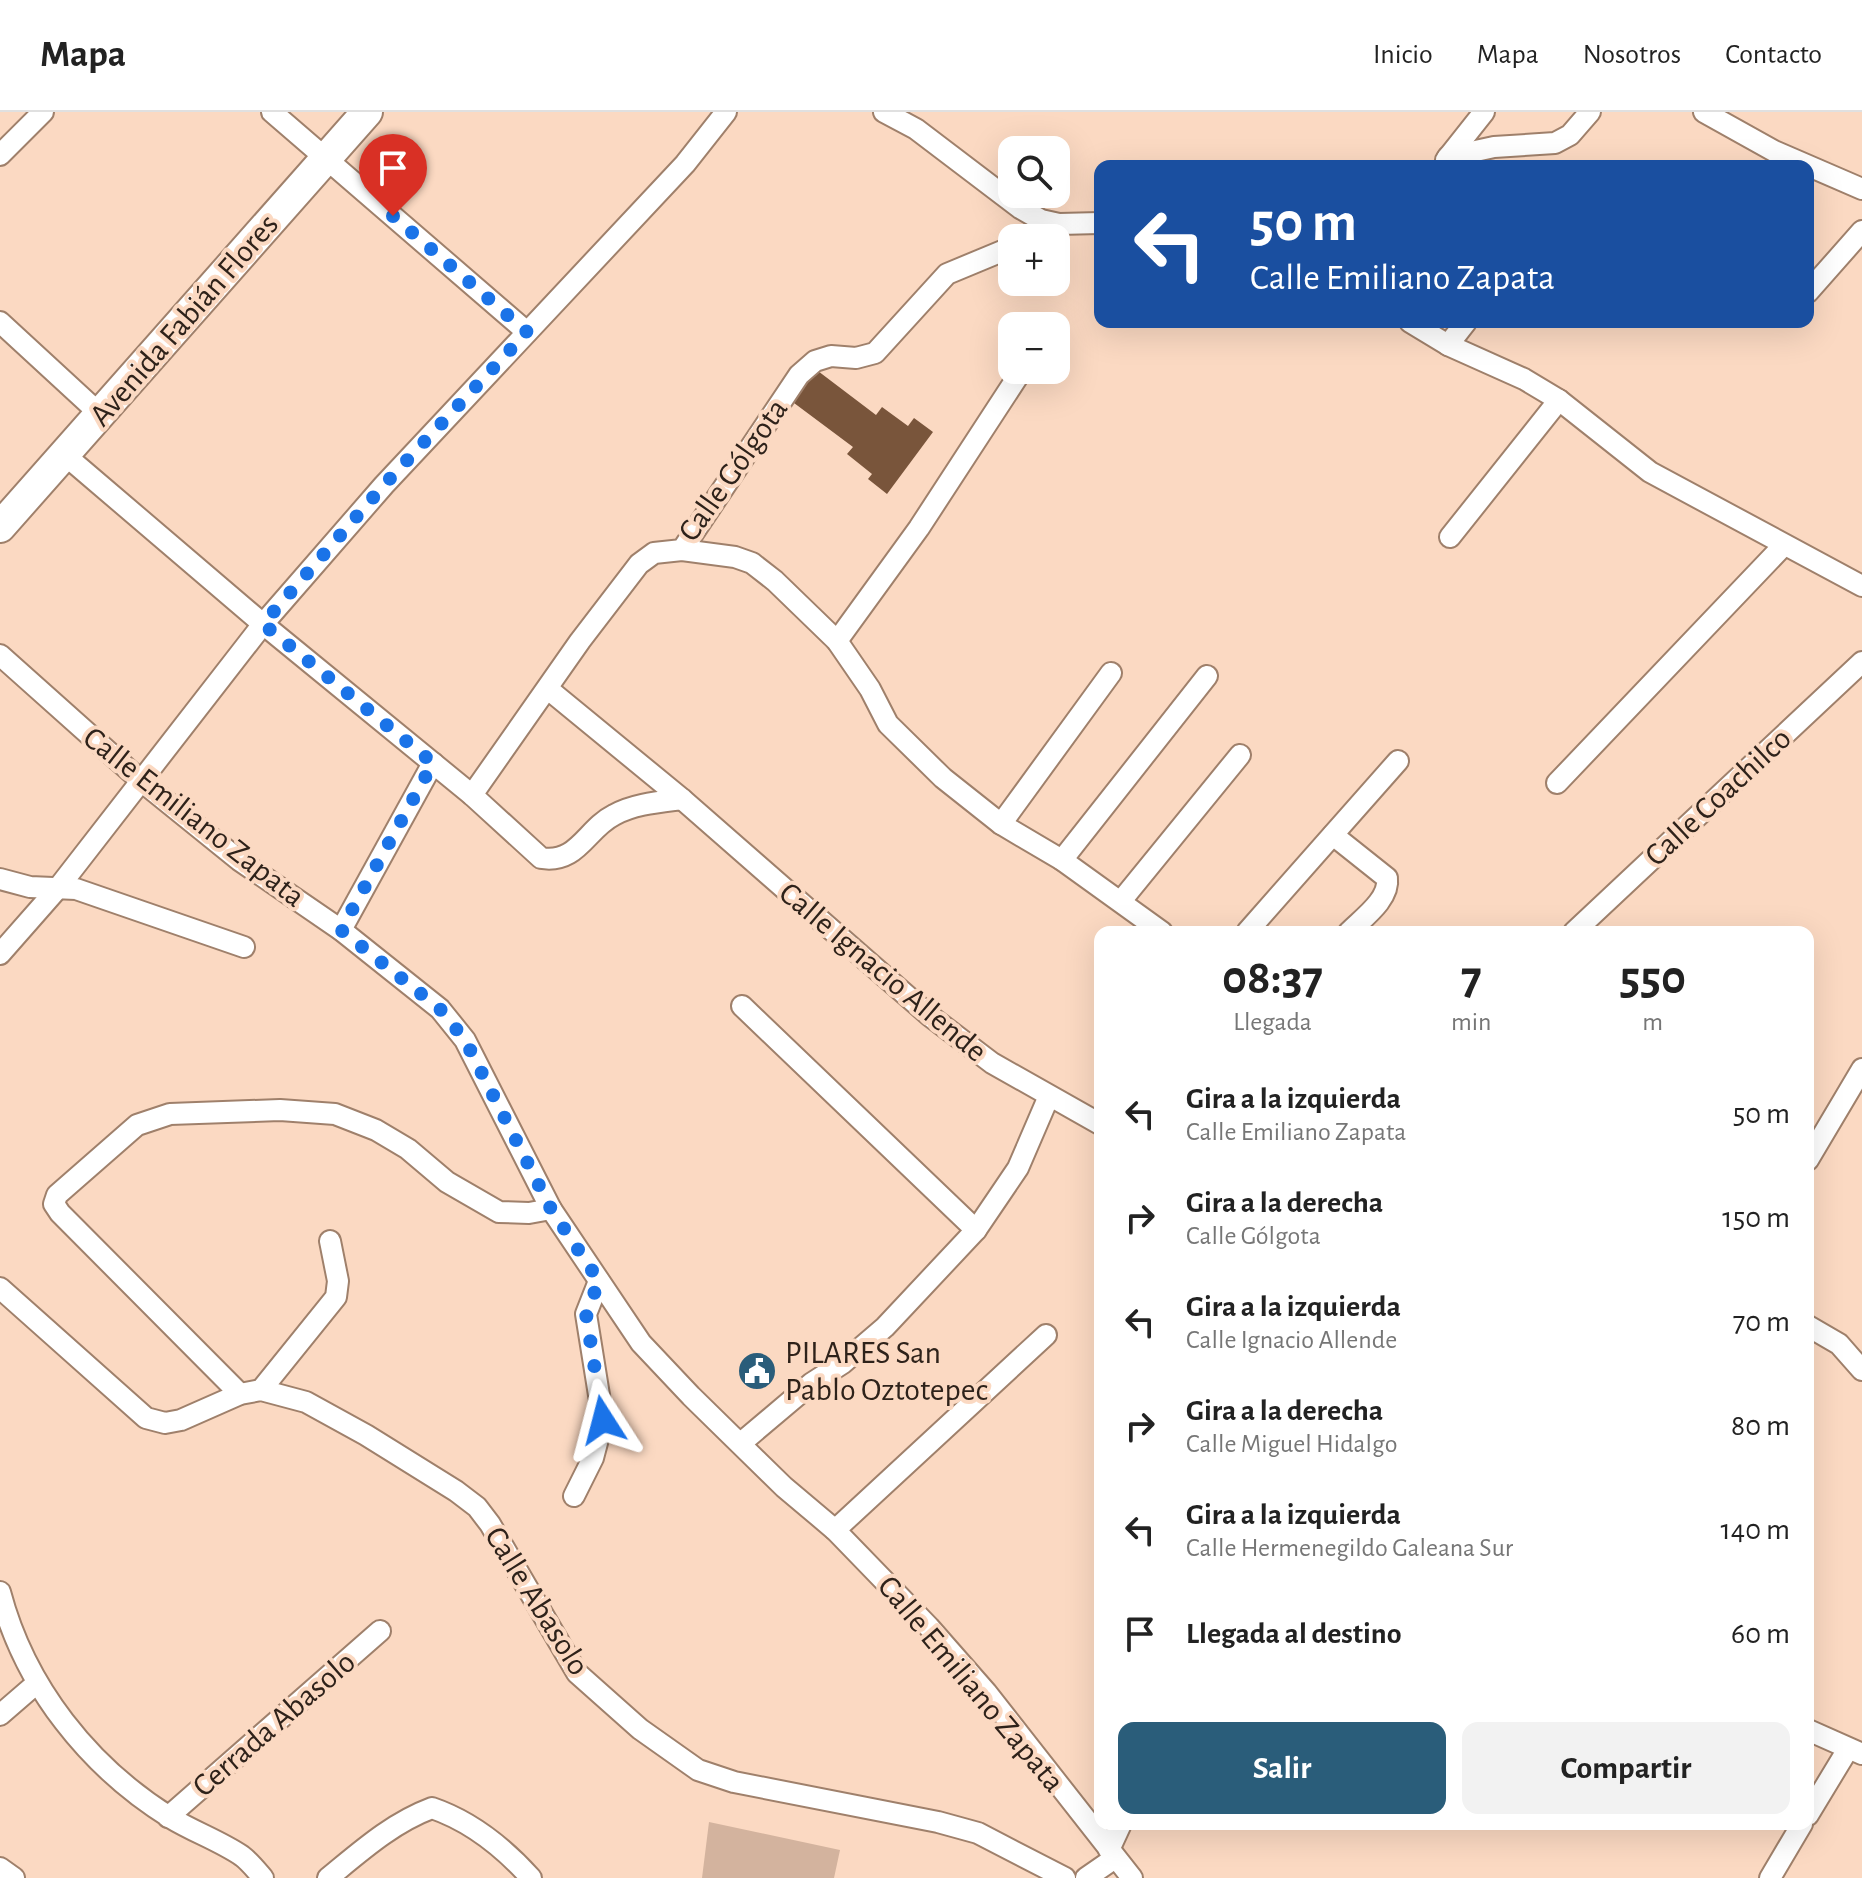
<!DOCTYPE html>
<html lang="es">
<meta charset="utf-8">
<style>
body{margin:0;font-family:"Alegreya Sans",sans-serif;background:#f2f2f2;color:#222;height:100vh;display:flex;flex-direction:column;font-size:30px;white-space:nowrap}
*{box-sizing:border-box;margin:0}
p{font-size:26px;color:#767676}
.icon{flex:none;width:44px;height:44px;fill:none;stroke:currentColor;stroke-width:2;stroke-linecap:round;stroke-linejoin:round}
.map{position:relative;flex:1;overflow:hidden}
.side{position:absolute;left:1094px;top:814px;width:720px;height:904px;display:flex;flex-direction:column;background:#fff;border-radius:16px;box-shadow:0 8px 32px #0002}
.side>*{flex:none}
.hud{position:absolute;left:1094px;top:48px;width:720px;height:168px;border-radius:16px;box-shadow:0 8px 32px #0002;background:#1a4fa0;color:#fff;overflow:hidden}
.fabs{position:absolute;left:998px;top:24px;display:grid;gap:16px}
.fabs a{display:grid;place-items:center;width:72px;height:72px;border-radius:16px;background:#fff;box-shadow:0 8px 32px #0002;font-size:40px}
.pin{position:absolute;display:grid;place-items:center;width:68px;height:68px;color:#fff;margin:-82px -34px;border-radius:50% 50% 50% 0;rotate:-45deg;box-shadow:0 0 8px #0007}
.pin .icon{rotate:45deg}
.me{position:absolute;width:88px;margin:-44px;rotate:351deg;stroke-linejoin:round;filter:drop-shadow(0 0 6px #0008)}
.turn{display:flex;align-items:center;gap:28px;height:168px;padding:0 24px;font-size:36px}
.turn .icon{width:104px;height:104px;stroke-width:2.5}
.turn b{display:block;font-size:56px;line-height:68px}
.eta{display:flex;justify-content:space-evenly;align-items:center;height:136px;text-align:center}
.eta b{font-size:48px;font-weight:700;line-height:56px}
.cta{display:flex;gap:16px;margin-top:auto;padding:16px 24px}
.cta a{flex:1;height:92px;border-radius:16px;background:#2a5d7a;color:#fff;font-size:32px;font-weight:700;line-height:92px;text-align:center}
.cta a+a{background:#f2f2f2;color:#222}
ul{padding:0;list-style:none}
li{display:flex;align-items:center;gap:24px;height:104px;padding:0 24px}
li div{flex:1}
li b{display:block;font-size:30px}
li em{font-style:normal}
header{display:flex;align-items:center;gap:48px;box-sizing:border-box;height:112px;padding:0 40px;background:#fff;border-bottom:2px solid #e0e0e0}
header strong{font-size:38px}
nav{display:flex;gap:44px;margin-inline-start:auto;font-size:28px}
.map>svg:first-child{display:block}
.green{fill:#d3b39e}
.building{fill:#79553b}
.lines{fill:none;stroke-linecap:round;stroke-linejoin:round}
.minor-casing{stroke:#9f806b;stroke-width:24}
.secondary-casing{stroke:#9f806b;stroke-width:34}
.minor{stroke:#fff;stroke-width:20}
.secondary{stroke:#fff;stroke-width:30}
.route{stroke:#1a73e8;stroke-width:14;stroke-dasharray:0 25.2}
.labels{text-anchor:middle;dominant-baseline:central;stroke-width:8;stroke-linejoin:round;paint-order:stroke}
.street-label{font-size:32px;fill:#2e221a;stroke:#fbd9c2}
.poi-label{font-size:32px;fill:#2e221a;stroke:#fbd9c2;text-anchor:start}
</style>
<header>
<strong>Mapa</strong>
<nav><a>Inicio</a><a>Mapa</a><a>Nosotros</a><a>Contacto</a></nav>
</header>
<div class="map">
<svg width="1862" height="1766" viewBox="0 0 1862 1766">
<rect width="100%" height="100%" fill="#fbd9c2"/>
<path class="green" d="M 709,1710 L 840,1738 L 834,1766 L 702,1766 Z"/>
<path class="building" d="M 814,256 L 876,303 L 882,295 L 908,314 L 914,306 L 933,320 L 887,382 L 868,367 L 872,362 L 847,342 L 853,335 L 790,288 Z"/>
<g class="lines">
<g class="minor-casing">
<g id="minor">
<path d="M 272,0 L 527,220"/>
<path d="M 884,0 L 916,17 L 1020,96 L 1041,108 L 1059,112 L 1100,111"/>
<path d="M 1704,0 L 1774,39 L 1862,77"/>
<path d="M 0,43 L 43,0"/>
<path d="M 1448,45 L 1494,35 L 1555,31 L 1570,23 L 1590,0"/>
<path d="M 1446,48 L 1484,0"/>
<path d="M 1808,180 L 1862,119"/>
<path d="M 0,210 L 101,303"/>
<path d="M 1410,210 L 1448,233 L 1524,267 L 1559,288 L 1650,360 L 1862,474"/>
<path d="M 1448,233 L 1466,210"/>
<path d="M 65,343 L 263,512 L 472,683 L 541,746 C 578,752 586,717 614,703 C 634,692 659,690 682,687"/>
<path d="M 1450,425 L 1559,288"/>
<path d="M 682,438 L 735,445 L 752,451 L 775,469 L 837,529 L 870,577 L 888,612 L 943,666 L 1001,712 L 1062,748 L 1162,820"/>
<path d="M 837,529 L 919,416 L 1022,258"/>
<path d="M 0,543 L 140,668 L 239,748 L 341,818 L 440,897 L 465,928 L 551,1097 L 641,1231 L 691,1284 L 784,1375 L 835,1418 L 929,1515 L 986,1580 L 1132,1766"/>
<path d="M 548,577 L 682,687 L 930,904 L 992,951 L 1100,1012"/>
<path d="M 1557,671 L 1783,434"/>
<path d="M 472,683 L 580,529 L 639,452 L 654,441 L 682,438 L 799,263 L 815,249 L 831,244 L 856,246 L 875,241 L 947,162 L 1012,135"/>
<path d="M 1001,712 L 1111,561"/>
<path d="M 1333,723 L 1387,766 C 1390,787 1363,806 1349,820"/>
<path d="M 1062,748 L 1207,564"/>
<path d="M 0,767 L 30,775 L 76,777 L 244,835"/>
<path d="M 1121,789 L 1240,643"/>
<path d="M 341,818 L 433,651"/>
<path d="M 1247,820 L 1398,649"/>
<path d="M 1574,820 L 1862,550"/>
<path d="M 0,842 L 58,776 L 263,512 L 384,373 L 685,52 L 726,0"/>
<path d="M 742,894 L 976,1118"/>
<path d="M 1808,1048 L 1862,957"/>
<path d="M 0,1176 L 146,1306 L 165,1311 L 181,1308 L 240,1282 L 261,1278 L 306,1290 L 366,1323 L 456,1379 L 477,1395 L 490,1412 L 577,1561 L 640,1617 L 698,1658 L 734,1670 L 938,1710 L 978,1721 L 1065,1766"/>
<path d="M 1808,1214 L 1839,1232 L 1862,1258"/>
<path d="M 261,1278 L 336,1185 L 338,1169 L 330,1129"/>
<path d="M 240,1282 L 60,1101 L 54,1092 L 57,1083 L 137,1013 L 170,1002 L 280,998 L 335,1002 L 376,1018 L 408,1037 L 447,1070 L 499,1100 L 529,1101 L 551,1097"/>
<path d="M 741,1331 L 812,1271 L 843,1251 L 885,1215 L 976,1118 L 1018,1056 L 1049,984"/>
<path d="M 574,1384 L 593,1346 L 603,1308 L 586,1202 L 599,1169"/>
<path d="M 835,1418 L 1046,1223"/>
<path d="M 0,1480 C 25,1575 89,1655 171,1706 C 194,1720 220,1729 242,1744 C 250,1750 257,1759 263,1766"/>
<path d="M 0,1603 L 37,1571"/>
<path d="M 1808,1618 L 1862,1642"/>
<path d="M 1808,1703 L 1848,1637"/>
<path d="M 168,1705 L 380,1519"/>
<path d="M 1109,1738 L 1121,1712"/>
<path d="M 0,1756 L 14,1766"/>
<path d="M 328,1766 C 361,1739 392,1711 432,1696 C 470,1709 504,1736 531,1766"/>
<path d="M 1086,1766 L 1115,1746"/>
<path d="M 1770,1766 L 1802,1712"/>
</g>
</g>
<g class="secondary-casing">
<path id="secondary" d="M 0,415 L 367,0"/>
</g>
<use href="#minor" class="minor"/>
<use href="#secondary" class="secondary"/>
</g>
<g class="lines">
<path class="route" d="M 393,104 L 527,220 L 384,373 L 263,512 L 433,651 L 341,818 L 440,897 L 465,928 L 551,1097 L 599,1169 L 586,1202 L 603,1308"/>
</g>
<defs>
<g id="civic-disc" transform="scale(2)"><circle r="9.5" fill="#2a5d7a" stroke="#fbd9c2"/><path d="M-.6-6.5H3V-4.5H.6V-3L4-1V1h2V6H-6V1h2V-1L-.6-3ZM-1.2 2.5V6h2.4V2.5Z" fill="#fff"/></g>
</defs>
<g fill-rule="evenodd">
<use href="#civic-disc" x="757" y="1259"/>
</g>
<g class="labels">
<g class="street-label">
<text transform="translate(184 208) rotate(-49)">Avenida Fabián Flores</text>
<text transform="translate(733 358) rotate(-55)">Calle Gólgota</text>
<text transform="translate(1718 685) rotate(-43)">Calle Coachilco</text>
<text transform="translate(194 705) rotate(38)">Calle Emiliano Zapata</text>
<text transform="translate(883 860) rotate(40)">Calle Ignacio Allende</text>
<text transform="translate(537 1489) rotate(58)">Calle Abasolo</text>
<text transform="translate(971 1572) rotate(50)">Calle Emiliano Zapata</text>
<text transform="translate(274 1612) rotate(-41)">Cerrada Abasolo</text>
</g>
<g class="poi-label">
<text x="785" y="1241">PILARES San<tspan x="785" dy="37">Pablo Oztotepec</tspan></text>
</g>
</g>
</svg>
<div class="fabs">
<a><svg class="icon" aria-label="search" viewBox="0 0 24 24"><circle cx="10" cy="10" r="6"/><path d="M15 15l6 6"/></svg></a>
<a>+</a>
<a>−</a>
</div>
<div class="pin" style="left:393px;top:104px;background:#d93025"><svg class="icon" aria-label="arrive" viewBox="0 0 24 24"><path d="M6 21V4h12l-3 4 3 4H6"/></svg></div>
<svg class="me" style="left:603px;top:1308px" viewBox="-20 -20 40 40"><path d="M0-17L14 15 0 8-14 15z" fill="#1a73e8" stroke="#fff" stroke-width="4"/></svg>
<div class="hud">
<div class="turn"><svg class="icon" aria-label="left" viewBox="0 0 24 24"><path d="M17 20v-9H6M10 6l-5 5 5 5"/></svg><div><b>50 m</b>Calle Emiliano Zapata</div></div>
</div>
<section class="side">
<div class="eta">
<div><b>08:37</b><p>Llegada</p></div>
<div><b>7</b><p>min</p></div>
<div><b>550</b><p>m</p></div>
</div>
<ul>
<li><svg class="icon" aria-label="left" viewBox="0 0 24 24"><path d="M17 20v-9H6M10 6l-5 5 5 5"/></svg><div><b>Gira a la izquierda</b><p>Calle Emiliano Zapata</p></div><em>50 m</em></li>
<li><svg class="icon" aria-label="right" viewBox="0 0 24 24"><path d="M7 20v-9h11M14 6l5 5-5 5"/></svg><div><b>Gira a la derecha</b><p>Calle Gólgota</p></div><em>150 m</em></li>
<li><svg class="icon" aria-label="left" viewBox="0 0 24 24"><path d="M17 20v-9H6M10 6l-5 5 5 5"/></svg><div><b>Gira a la izquierda</b><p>Calle Ignacio Allende</p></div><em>70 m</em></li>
<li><svg class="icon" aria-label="right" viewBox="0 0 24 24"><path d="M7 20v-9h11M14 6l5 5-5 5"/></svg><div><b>Gira a la derecha</b><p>Calle Miguel Hidalgo</p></div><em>80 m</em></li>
<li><svg class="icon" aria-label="left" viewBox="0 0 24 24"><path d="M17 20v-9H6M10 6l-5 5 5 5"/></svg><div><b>Gira a la izquierda</b><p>Calle Hermenegildo Galeana Sur</p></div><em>140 m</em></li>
<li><svg class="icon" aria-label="arrive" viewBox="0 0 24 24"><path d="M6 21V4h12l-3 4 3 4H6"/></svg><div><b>Llegada al destino</b></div><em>60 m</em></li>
</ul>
<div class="cta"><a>Salir</a><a>Compartir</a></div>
</section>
</div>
